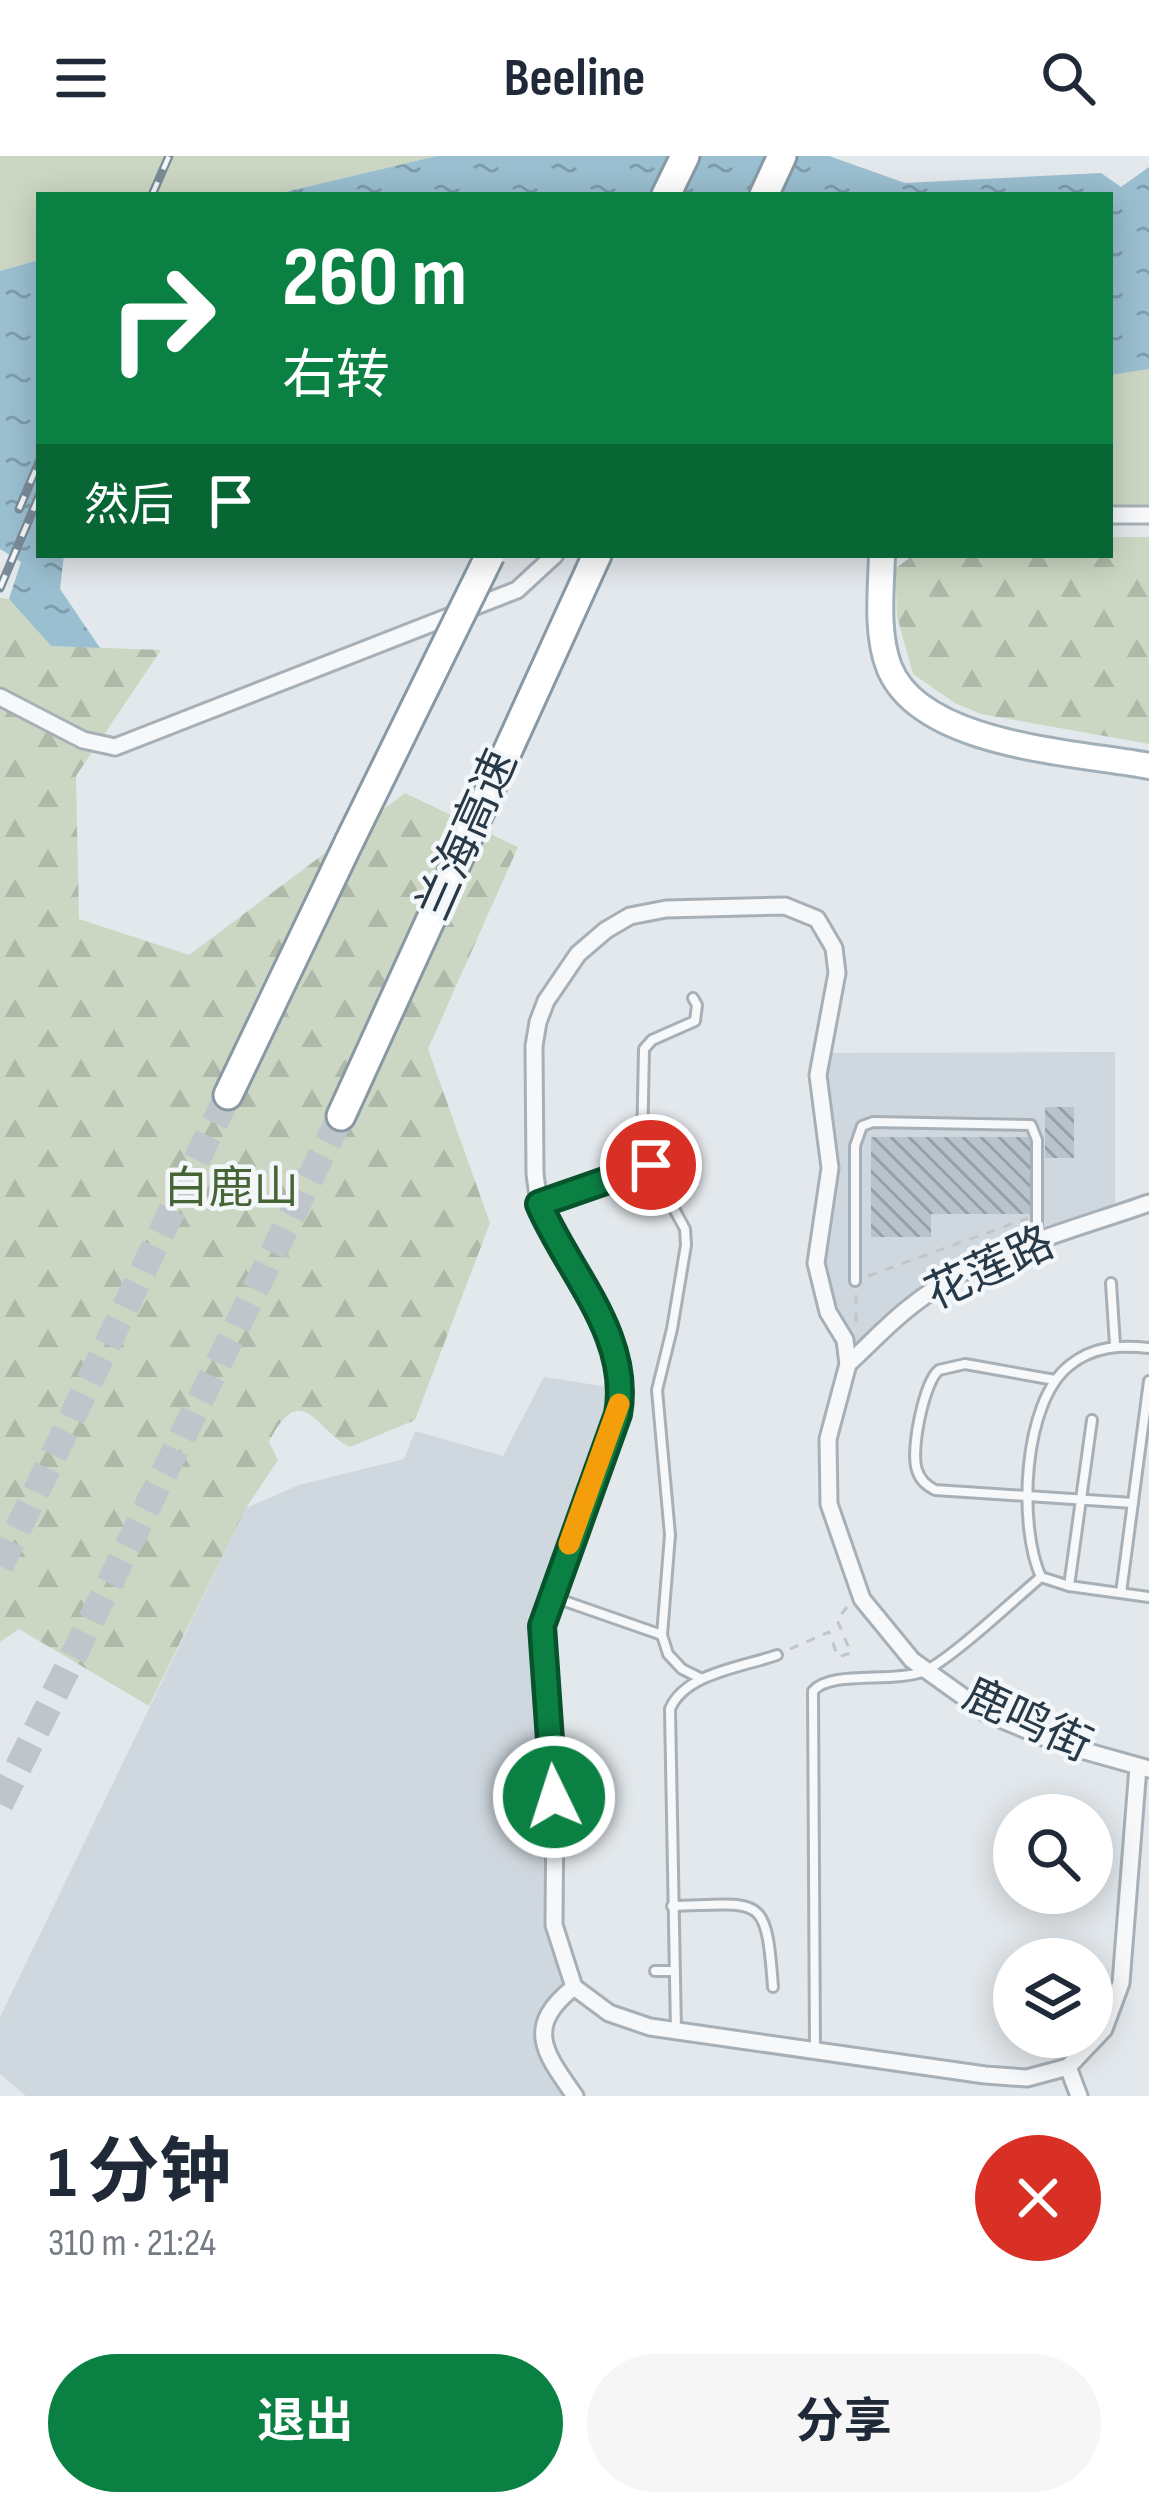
<!DOCTYPE html>
<html lang="zh">
<meta charset="utf-8">
<style>
body{margin:0;font-family:"Sofia Sans Condensed","Noto Sans SC",sans-serif;background:#f6f6f7;color:#1f2937;height:100vh;display:flex;flex-direction:column;font-size:45px;white-space:nowrap}
*{box-sizing:border-box;margin:0}
p{font-size:39px;color:#747a83}
.icon{flex:none;width:66px;height:66px;fill:none;stroke:currentColor;stroke-width:2;stroke-linecap:round;stroke-linejoin:round}
.map{position:relative;height:1940px;overflow:hidden}
.panel{display:flex;flex-direction:column;background:#fff;flex:1}
.panel>*{flex:none}
.banner{position:absolute;left:36px;top:36px;width:1077px;height:366px;border-radius:0px;box-shadow:0 6px 30px #0003;background:#0b8043;color:#fff;overflow:hidden}
.tools{position:absolute;left:993px;top:1638px;display:grid;gap:24px}
.tools a{display:grid;place-items:center;width:120px;height:120px;border-radius:50%;background:#fff;box-shadow:0 6px 30px #0003;font-size:60px}
.pin{position:absolute;display:grid;place-items:center;width:102px;height:102px;color:#fff;margin:-51px;border:6px solid #fff;border-radius:50%;box-shadow:0 3px 12px #0007}
.me{position:absolute;width:132px;margin:-66px;rotate:356deg;stroke-linejoin:round;filter:drop-shadow(0 0 9px #0008)}
.turn{display:flex;align-items:center;gap:42px;height:252px;padding:0 48px;font-size:54px}
.turn .icon{width:156px;height:156px;stroke-width:2.5}
.turn b{display:block;font-size:84px;line-height:102px}
.then{display:flex;align-items:center;height:114px;padding:0 48px;background:#0003;gap:24px;font-size:45px}
.round{display:grid;place-items:center;flex:none;width:126px;height:126px;border-radius:63px;background:#f6f6f7}
.overview{display:flex;align-items:center;justify-content:space-between;height:204px;padding:0 48px}
h1{font-size:72px;font-weight:700;line-height:90px}
.cta{display:flex;gap:24px;margin-top:auto;padding:24px 48px}
.cta a{flex:1;height:138px;border-radius:72px;background:#0b8043;color:#fff;font-size:48px;font-weight:700;line-height:138px;text-align:center}
.cta a+a{background:#f6f6f7;color:#1f2937}
header{display:flex;justify-content:space-between;align-items:center;height:156px;padding:0 48px;background:#fff;font-size:54px;font-weight:700}
.map>svg:first-child{display:block}
.built{fill:#d0d8df}
.forest{fill:url(#forest-firs)}
.green{fill:#ccd7c3}
.water{fill:url(#water-ripples)}
.building{fill:url(#building-back-hatch)}
.lines{fill:none;stroke-linecap:round;stroke-linejoin:round}
.motorway-tunnel{stroke:#bec5cb;stroke-width:27;stroke-dasharray:27 14;stroke-linecap:butt}
.service-casing{stroke:#a7b0b7;stroke-width:14}
.minor-casing{stroke:#a7b0b7;stroke-width:21}
.primary-casing{stroke:#a1afb9;stroke-width:30}
.motorway-casing{stroke:#8899a5;stroke-width:33}
.path{stroke:#c0c6cb;stroke-width:3;stroke-dasharray:9 9;stroke-linecap:butt}
.service{stroke:#f6f8fa;stroke-width:8}
.minor{stroke:#f6f8fa;stroke-width:15}
.primary{stroke:#fff;stroke-width:24}
.motorway{stroke:#fff;stroke-width:27}
.rail-casing{stroke:#7a8b98;stroke-width:9}
.rail{stroke:#f3f7f9;stroke-width:4.5;stroke-dasharray:14;stroke-linecap:butt}
.motorway-bridge-casing{stroke:#8899a5;stroke-width:33;stroke-linecap:butt}
.motorway-bridge{stroke:#fff;stroke-width:27}
.route-casing{stroke:#07532c;stroke-width:30}
.route{stroke:#0b8043;stroke-width:21}
.slow{stroke:#f59e0b;stroke-width:21}
.labels{text-anchor:middle;dominant-baseline:central;stroke-width:9;stroke-linejoin:round;paint-order:stroke}
.street-label{font-size:45px;fill:#283947;stroke:#f3f7f9}
.park-label{font-size:45px;fill:#466434;stroke:#f3f7f9}
</style>
<header><svg class="icon" aria-label="menu" viewBox="0 0 24 24"><path d="M4 6h16M4 12h16M4 18h16"/></svg>Beeline<svg class="icon" aria-label="search" viewBox="0 0 24 24"><circle cx="10" cy="10" r="6"/><path d="M15 15l6 6"/></svg></header>
<div class="map">
<svg width="1149" height="1940" viewBox="0 0 1149 1940">
<defs>
<pattern id="forest-firs" width="22" height="20" patternUnits="userSpaceOnUse" patternTransform="scale(3)"><rect width="22" height="20" fill="#ccd7c3"/><path d="M5 1l3.5 6h-7zM16 11l3.5 6h-7z" fill="#afb9a9"/></pattern>
<pattern id="water-ripples" width="26" height="14" patternUnits="userSpaceOnUse" patternTransform="scale(3)"><rect width="26" height="14" fill="#9abfd0"/><path d="M2 4q2-2 4 0t4 0M15 11q2-2 4 0t4 0" fill="none" stroke="#7e9cab"/></pattern>
<pattern id="building-back-hatch" width="6" height="6" patternUnits="userSpaceOnUse" patternTransform="scale(3)"><rect width="6" height="6" fill="#b9c3cb"/><path d="M-1 5l2 2M0 0l6 6M5-1l2 2" fill="none" stroke="#969fa7"/></pattern>
</defs>
<rect width="100%" height="100%" fill="#e3e8ec"/>
<g class="built">
<path d="M 1115,896 L 1115,1059 L 957,1121 L 848,1208 L 818,1126 L 829,1040 L 821,897 Z"/>
<path d="M 544,1221 L 622,1233 L 542,1470 L 554,1769 L 574,1831 L 542,1878 L 575,1940 L 26,1940 L 0,1918 L 0,1861 L 246,1352 L 299,1329 L 404,1303 L 415,1275 L 503,1300 Z"/>
</g>
<g class="forest">
<path d="M 1116,381 L 1149,381 L 1149,588 L 981,558 L 955,547 L 913,518 L 897,460 L 895,413 L 913,399 L 1110,399 L 1110,383 Z"/>
<path d="M 0,442 L 9,443 L 51,490 L 161,494 L 76,620 L 79,763 L 189,799 L 405,637 L 518,691 L 428,893 L 490,1067 L 415,1264 L 350,1291 C 317,1277 302,1220 269,1286 L 278,1304 L 246,1352 L 149,1550 L 19,1473 L 0,1486 Z"/>
</g>
<g class="green">
<path d="M 0,0 L 437,0 L 272,39 L 39,39 L 39,104 L 0,115 Z"/>
<path d="M 1149,213 L 1149,359 L 1110,359 L 1110,219 Z"/>
</g>
<g class="water">
<path d="M 437,0 L 829,0 L 905,27 L 1101,17 L 1121,31 L 1149,11 L 1149,213 L 1110,219 L 1110,39 L 272,39 Z"/>
<path d="M 39,104 L 39,399 L 64,399 L 60,433 L 100,492 L 51,490 L 9,443 L 21,406 L 0,393 L 0,115 Z"/>
</g>
<g class="building">
<rect x="1045" y="951" width="29" height="51"/>
<path d="M 871,981 L 1031,981 L 1031,1058 L 931,1058 L 931,1081 L 871,1081 Z"/>
</g>
<g class="lines">
<g class="motorway-tunnel">
<path d="M 0,1410 L 228,939"/>
<path d="M 0,1648 L 341,960"/>
</g>
<g class="service-casing">
<g id="service">
<path d="M 693,842 L 697,849 L 695,865 L 652,884 L 644,893 L 642,994 L 685,1073 L 686,1089 L 672,1173 L 657,1234 L 670,1379 L 662,1479 L 668,1498 L 682,1513 L 700,1522"/>
<path d="M 541,1048 L 651,1009"/>
<path d="M 855,1125 L 855,990 L 862,970 L 873,966 L 1031,969 L 1037,984 L 1037,1085"/>
<path d="M 1111,1127 L 1115,1189"/>
<path d="M 1149,1192 C 1120,1189 1094,1190 1070,1209 C 1022,1246 1018,1371 1041,1421 L 1069,1430 L 1149,1441"/>
<path d="M 1055,1224 L 965,1208 L 939,1214 C 924,1226 910,1295 917,1314 C 920,1324 926,1329 935,1334 L 1133,1347"/>
<path d="M 1069,1430 L 1092,1264"/>
<path d="M 1121,1437 L 1149,1225"/>
<path d="M 550,1440 L 662,1479"/>
<path d="M 672,1750 C 762,1748 766,1736 773,1831"/>
<path d="M 655,1815 L 673,1815"/>
<path d="M 676,1875 L 670,1553 C 685,1517 743,1511 777,1499"/>
<path d="M 815,1894 L 813,1535 C 831,1514 891,1527 922,1516 C 946,1508 1017,1441 1041,1421"/>
</g>
</g>
<g class="minor-casing">
<g id="minor">
<path d="M 1110,359 L 1149,359"/>
<path d="M 0,541 L 83,584 L 115,591 L 517,434 L 555,399"/>
<path d="M 848,1208 C 869,1189 888,1168 910,1151 C 976,1097 1070,1075 1149,1047"/>
<path d="M 574,1831 C 524,1871 544,1896 575,1940"/>
<path d="M 1068,1911 L 1027,1922 L 985,1919 L 650,1871 L 609,1857 L 574,1831 L 554,1769 L 555,1641 L 542,1470 L 618,1258 L 622,1233 L 619,1206 L 608,1177 L 554,1083 L 539,1048 L 535,1018 L 534,890 L 538,866 L 546,845 L 578,798 L 606,774 L 630,760 L 666,753 L 785,750 L 817,763 L 834,792 L 837,817 L 818,919 L 830,1012 L 816,1107 L 828,1156 L 845,1184 L 848,1208 L 828,1283 L 829,1348 L 862,1443 L 912,1504 L 986,1557 L 1060,1588 L 1149,1613"/>
<path d="M 1068,1911 L 1104,1873 L 1121,1827 L 1138,1611"/>
<path d="M 1068,1911 L 1079,1940"/>
</g>
</g>
<g class="primary-casing">
<path id="primary" d="M 882,399 C 881,435 876,477 889,511 C 920,590 1074,596 1149,610"/>
</g>
<g class="motorway-casing">
<g id="motorway">
<path d="M 666,39 L 685,0"/>
<path d="M 764,39 L 782,0"/>
<path d="M 228,939 L 349,686"/>
<path d="M 341,960 L 597,399"/>
</g>
</g>
<g class="path">
<path d="M 868,1120 L 1028,1062"/>
<path d="M 856,1139 L 856,1172"/>
<path d="M 790,1493 L 829,1476 L 838,1501 L 851,1497 L 837,1464 L 847,1451"/>
</g>
<use href="#service" class="service"/>
<use href="#minor" class="minor"/>
<use href="#primary" class="primary"/>
<use href="#motorway" class="motorway"/>
<g class="rail-casing">
<g id="rail">
<path d="M 152,39 L 169,0"/>
<path d="M 19,353 L 39,306"/>
<path d="M 0,432 L 39,340"/>
</g>
</g>
<use href="#rail" class="rail"/>
<g class="motorway-bridge-casing">
<path id="motorway-bridge" d="M 349,686 L 490,399"/>
</g>
<use href="#motorway-bridge" class="motorway-bridge"/>
</g>
<g class="lines">
<g class="route-casing">
<path id="route" d="M 554,1641 L 542,1470 L 618,1258 C 632,1180 568,1116 539,1048 L 651,1009"/>
</g>
<use href="#route" class="route"/>
<path class="slow" d="M 569,1388 L 619,1248"/>
</g>
<g class="labels">
<g class="street-label">
<text transform="translate(468 679) rotate(-66)">兰海高速</text>
<text transform="translate(990 1113) rotate(-25)">花莲路</text>
<text transform="translate(1027 1565) rotate(25)">鹿鸣街</text>
</g>
<g class="park-label">
<text x="231" y="1033">白鹿山</text>
</g>
</g>
</svg>
<div class="tools">
<a><svg class="icon" aria-label="search" viewBox="0 0 24 24"><circle cx="10" cy="10" r="6"/><path d="M15 15l6 6"/></svg></a>
<a><svg class="icon" aria-label="layers" viewBox="0 0 24 24"><path d="M12 4l9 5-9 5-9-5zM3 14l9 5 9-5"/></svg></a>
</div>
<div class="pin" style="left:651px;top:1009px;background:#d93025"><svg class="icon" aria-label="arrive" viewBox="0 0 24 24"><path d="M6 21V4h12l-3 4 3 4H6"/></svg></div>
<svg class="me" style="left:554px;top:1641px" viewBox="-20 -20 40 40"><circle r="17" fill="#0b8043" stroke="#fff" stroke-width="3"/><path d="M0-11L8 9 0 5-8 9z" fill="#fff"/></svg>
<div class="banner">
<div class="turn"><svg class="icon" aria-label="right" viewBox="0 0 24 24"><path d="M7 20v-9h11M14 6l5 5-5 5"/></svg><div><b>260 m</b>右转</div></div>
<div class="then">然后<svg class="icon" aria-label="arrive" viewBox="0 0 24 24"><path d="M6 21V4h12l-3 4 3 4H6"/></svg></div>
</div>
</div>
<section class="panel">
<div class="overview"><div><h1>1 分钟</h1><p>310 m · 21:24</p></div><a class="round" style="background:#d93025;color:#fff"><svg class="icon" aria-label="close" viewBox="0 0 24 24"><path d="M6 6l12 12M18 6L6 18"/></svg></a></div>
<div class="cta"><a>退出</a><a>分享</a></div>
</section>
